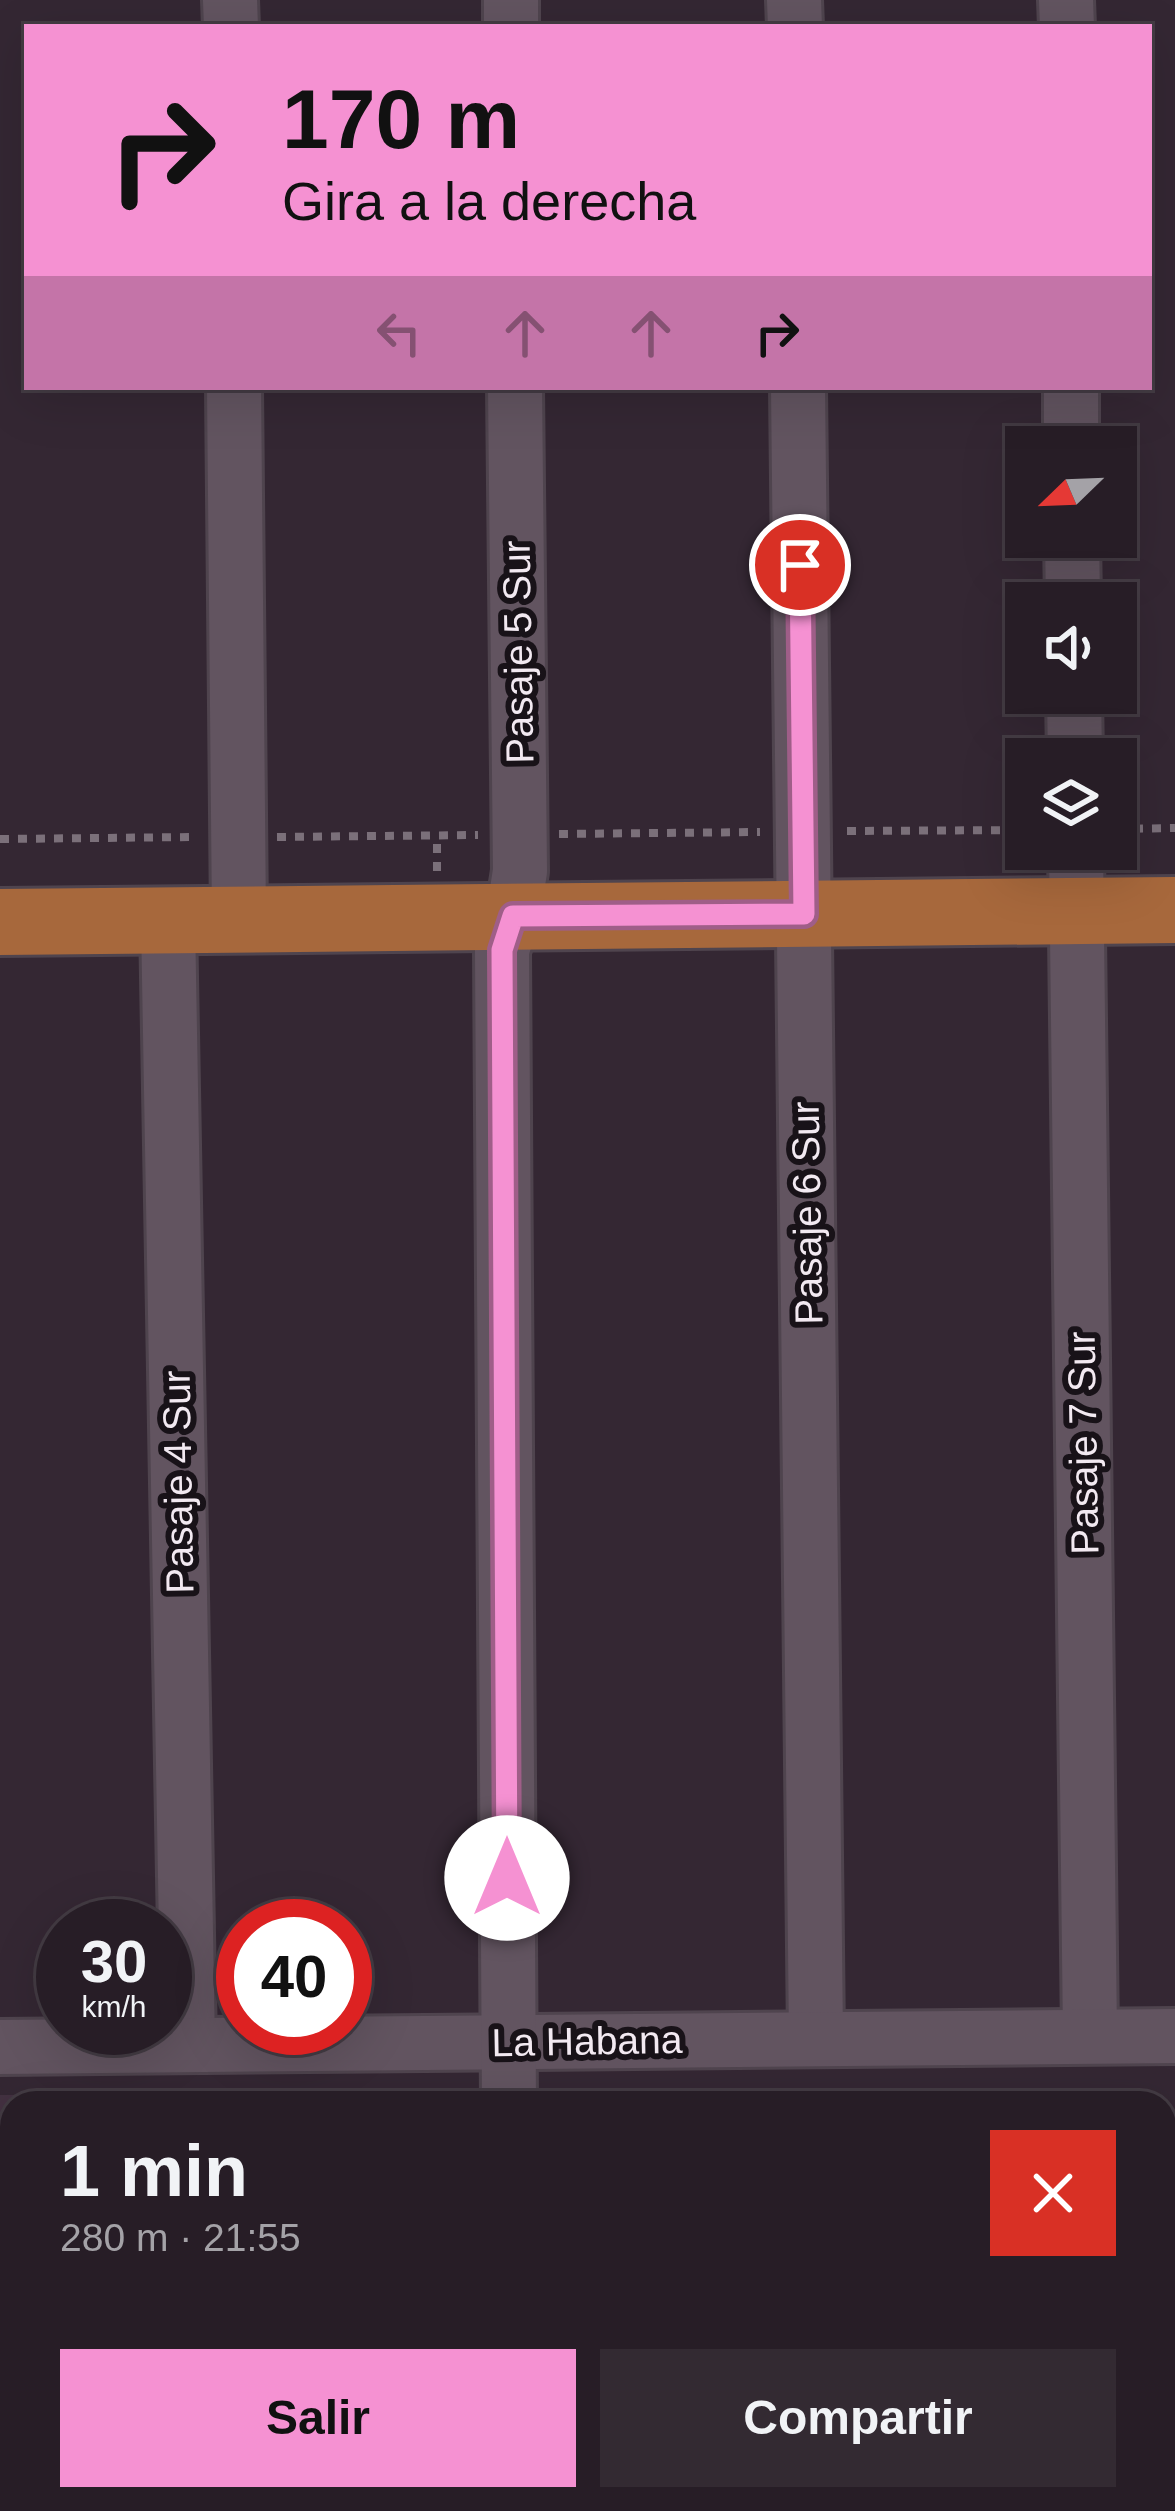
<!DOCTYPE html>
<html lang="es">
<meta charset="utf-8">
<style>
body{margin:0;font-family:Helvetica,sans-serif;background:#332a32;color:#f1f3f6;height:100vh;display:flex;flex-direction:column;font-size:45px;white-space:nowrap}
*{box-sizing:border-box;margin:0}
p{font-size:39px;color:#a4a2a7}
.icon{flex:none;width:66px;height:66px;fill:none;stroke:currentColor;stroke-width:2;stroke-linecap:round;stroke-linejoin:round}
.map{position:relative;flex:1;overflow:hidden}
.side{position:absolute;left:0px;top:2091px;width:1176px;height:420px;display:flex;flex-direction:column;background:#271d26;border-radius:36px 36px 0 0;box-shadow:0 12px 48px #0002,0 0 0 3px #433b43}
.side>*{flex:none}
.guide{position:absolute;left:24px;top:24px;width:1128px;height:366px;border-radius:0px;box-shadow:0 12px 48px #0002,0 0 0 3px #433b43;background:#f591d2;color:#111;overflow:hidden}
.needle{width:78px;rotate:247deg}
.tools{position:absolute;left:1005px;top:426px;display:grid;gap:24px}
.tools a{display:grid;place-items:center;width:132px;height:132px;border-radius:0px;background:#271d26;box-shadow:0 12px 48px #0002,0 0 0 3px #433b43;font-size:60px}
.speed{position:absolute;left:36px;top:1899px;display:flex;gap:24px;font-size:60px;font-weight:700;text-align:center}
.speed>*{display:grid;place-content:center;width:156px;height:156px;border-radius:50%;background:#271d26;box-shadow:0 12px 48px #0002,0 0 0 3px #433b43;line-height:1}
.speed small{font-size:30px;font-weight:400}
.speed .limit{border:18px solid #d22;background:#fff;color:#111}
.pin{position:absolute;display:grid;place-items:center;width:102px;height:102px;color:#fff;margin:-51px;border:6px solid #fff;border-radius:50%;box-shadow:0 3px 12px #0007}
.me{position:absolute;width:132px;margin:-66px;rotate:0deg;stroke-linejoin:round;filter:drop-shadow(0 0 9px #0008)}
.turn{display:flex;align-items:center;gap:42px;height:252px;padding:0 60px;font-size:54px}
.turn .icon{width:156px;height:156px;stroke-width:2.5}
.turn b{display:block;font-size:84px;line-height:102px}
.lanes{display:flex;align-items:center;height:114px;padding:0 60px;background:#0003;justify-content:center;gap:60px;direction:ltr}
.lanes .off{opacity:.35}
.round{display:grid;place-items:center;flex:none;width:126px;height:126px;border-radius:0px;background:#332a32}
.head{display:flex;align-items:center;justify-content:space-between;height:204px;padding:0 60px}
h1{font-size:72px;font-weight:800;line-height:90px}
.action{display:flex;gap:24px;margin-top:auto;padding:24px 60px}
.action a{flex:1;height:138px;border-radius:0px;background:#f591d2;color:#111;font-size:48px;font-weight:800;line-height:138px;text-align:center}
.action a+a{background:#332a32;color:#f1f3f6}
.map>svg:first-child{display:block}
.built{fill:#433141}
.building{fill:url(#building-hatch)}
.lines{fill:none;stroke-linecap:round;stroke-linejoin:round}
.minor-casing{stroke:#4f444e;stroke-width:60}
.major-casing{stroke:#4f444e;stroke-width:72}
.path{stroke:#7b707a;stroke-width:8;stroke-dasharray:9 9;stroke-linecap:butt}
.minor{stroke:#625460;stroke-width:54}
.major{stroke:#a7683c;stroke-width:66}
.route-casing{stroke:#9f5e88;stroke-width:30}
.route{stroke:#f591d2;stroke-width:21}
.labels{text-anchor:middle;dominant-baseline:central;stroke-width:12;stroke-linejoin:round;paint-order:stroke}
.street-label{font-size:39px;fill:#f2e9f1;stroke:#181218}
</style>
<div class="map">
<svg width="1175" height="2511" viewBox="0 0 1175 2511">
<defs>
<pattern id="building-hatch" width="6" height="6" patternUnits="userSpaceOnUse" patternTransform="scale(3)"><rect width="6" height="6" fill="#4d4987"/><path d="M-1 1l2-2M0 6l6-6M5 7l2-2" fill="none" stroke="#676398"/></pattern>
</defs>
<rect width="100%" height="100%" fill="#342733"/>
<path class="built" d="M 475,2091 L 475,2103 L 12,2103 L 12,2499 L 482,2499 L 482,2511 L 0,2511 L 0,2095 Z"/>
<path class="building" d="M 5,2323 L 12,2323 L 12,2499 L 88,2499 L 88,2504 L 0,2503 L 0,2357 L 5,2357 Z"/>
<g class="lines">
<g class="minor-casing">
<g id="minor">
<path d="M 230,0 L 231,27"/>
<path d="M 511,0 L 511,27"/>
<path d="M 794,0 L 795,27"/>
<path d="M 1066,0 L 1067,27"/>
<path d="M 234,387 L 239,919"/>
<path d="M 798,387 L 816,2038"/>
<path d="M 1071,387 L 1071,447"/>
<path d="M 1072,537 L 1073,603"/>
<path d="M 1074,693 L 1075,759"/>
<path d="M 1076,849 L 1090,2036"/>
<path d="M 168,920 L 188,2045"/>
<path d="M 0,2047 L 1175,2036"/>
<path d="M 509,2103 L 502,950 L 513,916 L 520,871 L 515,387"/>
<path d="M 1164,2350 L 1175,2350"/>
<path d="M 515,2499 L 516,2511"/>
<path d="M 431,2511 L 431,2499"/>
</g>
</g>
<g class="major-casing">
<path id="major" d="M 0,922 L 1175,910"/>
</g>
<g class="path">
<path d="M 1116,829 L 1175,828"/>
<path d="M 847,831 L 1026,830"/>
<path d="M 559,834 L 760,832"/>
<path d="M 277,837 L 478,835"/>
<path d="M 0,839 L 196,837"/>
<path d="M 437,871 L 437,835"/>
</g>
<use href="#minor" class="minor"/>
<use href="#major" class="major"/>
</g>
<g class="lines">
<g class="route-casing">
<path id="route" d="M 507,1878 L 502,950 L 513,916 L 804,914 L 800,565"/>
</g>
<use href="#route" class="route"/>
</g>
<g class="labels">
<g class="street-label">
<text transform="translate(518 652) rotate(-91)">Pasaje 5 Sur</text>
<text transform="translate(807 1213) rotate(-91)">Pasaje 6 Sur</text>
<text transform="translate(1083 1443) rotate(-91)">Pasaje 7 Sur</text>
<text transform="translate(178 1482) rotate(-91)">Pasaje 4 Sur</text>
<text transform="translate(587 2041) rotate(-1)">La Habana</text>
</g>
</g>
</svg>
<div class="tools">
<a><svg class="needle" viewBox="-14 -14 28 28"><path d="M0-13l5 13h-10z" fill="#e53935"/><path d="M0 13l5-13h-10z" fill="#a4a2a7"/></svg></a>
<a><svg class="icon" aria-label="sound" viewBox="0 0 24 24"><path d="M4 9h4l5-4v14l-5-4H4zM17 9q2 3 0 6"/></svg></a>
<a><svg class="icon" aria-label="layers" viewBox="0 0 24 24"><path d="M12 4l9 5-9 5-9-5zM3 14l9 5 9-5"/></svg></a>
</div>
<div class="speed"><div>30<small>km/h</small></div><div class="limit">40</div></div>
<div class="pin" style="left:800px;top:565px;background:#d93025"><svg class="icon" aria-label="arrive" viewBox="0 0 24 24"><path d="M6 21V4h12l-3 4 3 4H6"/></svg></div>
<svg class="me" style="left:507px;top:1878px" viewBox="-20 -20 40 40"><circle r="19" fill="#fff"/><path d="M0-13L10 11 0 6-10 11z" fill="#f591d2"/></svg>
<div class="guide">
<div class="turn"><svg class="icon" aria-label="right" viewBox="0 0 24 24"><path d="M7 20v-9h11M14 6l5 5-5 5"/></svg><div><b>170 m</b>Gira a la derecha</div></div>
<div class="lanes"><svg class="icon off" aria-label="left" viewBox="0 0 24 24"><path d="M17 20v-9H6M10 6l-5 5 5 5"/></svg><svg class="icon off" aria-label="ahead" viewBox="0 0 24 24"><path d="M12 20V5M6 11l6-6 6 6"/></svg><svg class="icon off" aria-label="ahead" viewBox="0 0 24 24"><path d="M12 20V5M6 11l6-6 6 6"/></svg><svg class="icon" aria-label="right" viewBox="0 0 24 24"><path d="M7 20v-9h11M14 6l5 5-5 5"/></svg></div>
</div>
<section class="side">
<div class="head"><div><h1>1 min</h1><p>280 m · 21:55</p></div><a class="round" style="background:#d93025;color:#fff"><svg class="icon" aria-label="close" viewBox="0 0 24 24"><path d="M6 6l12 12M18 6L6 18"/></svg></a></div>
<div class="action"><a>Salir</a><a>Compartir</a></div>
</section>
</div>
